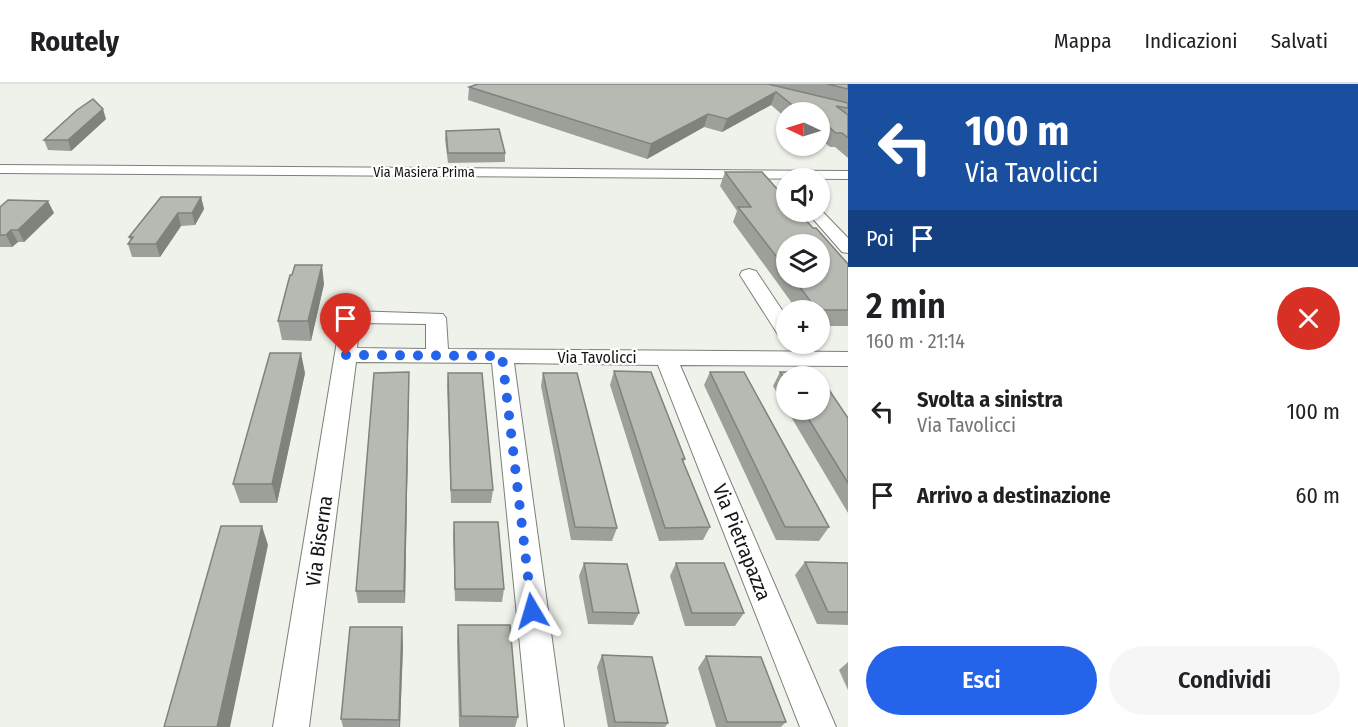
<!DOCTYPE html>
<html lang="it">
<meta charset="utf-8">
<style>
body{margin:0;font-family:"Fira Sans Condensed",sans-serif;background:#f6f6f6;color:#202124;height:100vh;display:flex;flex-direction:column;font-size:22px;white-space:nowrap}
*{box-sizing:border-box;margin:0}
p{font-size:20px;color:#757577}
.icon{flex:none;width:33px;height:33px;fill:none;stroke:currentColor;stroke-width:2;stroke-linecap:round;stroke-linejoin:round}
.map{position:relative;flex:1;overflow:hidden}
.details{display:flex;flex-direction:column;background:#fff;width:510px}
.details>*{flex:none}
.top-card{background:#1a4fa0;color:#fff;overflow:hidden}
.needle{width:39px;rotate:274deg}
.buttons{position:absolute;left:776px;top:18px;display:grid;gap:12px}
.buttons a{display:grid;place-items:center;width:54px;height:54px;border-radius:50%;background:#fff;box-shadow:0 2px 4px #0004;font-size:30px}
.pin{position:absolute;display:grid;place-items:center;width:51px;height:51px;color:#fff;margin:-62px -26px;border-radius:50% 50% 50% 0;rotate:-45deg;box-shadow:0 0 6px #0007}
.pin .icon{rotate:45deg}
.me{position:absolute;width:66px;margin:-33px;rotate:353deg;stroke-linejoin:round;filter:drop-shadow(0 0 4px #0008)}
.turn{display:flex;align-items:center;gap:21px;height:126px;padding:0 18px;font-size:27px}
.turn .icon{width:78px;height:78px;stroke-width:2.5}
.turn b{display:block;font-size:42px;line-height:51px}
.then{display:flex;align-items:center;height:57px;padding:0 18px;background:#0003;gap:12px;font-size:22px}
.round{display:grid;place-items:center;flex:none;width:63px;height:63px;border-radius:32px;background:#f6f6f6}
.head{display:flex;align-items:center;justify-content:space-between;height:102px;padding:0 18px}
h1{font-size:36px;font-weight:600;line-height:45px}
.action{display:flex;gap:12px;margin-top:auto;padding:12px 18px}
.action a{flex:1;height:69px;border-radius:36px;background:#2563eb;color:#fff;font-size:24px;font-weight:600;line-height:69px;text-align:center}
.action a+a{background:#f6f6f6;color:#202124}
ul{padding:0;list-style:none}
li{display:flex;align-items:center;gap:18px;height:84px;padding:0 18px}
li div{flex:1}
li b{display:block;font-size:22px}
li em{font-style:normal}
header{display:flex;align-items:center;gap:36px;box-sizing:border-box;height:84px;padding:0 30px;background:#fff;border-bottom:2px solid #e0e0e0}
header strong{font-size:28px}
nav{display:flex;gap:33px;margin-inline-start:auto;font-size:21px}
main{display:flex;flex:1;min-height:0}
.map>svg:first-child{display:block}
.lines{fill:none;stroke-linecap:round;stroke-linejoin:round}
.minor-casing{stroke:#7c8079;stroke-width:2}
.minor{fill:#fff;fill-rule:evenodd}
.wall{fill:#9da09a;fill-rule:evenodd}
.shaded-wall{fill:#7f827d}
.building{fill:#b6bab3;stroke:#7f827d;stroke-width:1.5}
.route{stroke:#2563eb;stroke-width:10;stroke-dasharray:0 18}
.labels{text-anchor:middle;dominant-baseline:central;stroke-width:4.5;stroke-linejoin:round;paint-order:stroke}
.far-street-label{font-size:14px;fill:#141613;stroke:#fff}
.street-label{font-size:16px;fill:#141613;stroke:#fff}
.near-street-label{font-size:20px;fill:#141613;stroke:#fff}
</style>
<header>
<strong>Routely</strong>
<nav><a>Mappa</a><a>Indicazioni</a><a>Salvati</a></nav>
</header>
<main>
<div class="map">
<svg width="848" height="643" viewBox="0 0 848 643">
<rect width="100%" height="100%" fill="#eef2eb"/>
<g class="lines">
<g class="minor-casing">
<g id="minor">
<path d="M 0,81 L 848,87 L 848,95 L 0,89 Z"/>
<path d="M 819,124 L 848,154 L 848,169 L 842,168 L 807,128 L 819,128 Z"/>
<path d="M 749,185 L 756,187 L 786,232 L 786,253 L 779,252 L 740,191 L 742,187 Z"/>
<path d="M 351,227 L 443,230 L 446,234 L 448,265 L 848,268 L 848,282 L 680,281 L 836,643 L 800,643 L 658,281 L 514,279 L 564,643 L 528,643 L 492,279 L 356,278 L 309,643 L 273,643 L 341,233 L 344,229 ZM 360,239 L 426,240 L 426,265 L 357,264 Z"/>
</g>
</g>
<use href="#minor" class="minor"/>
</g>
<g class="wall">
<path d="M 478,0 L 848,0 L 848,74 L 835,63 L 830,63 L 819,54 L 819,28 L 786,28 L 786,34 L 771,21 L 722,48 L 704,43 L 647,75 L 468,16 L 469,3 Z"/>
<path d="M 106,35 L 71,67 L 48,66 L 44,56 Z"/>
<path d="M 446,47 L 505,69 L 505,78 L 448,79 L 445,55 Z"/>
<path d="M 725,88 L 813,144 L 848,180 L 848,242 L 819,242 L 819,226 L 797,226 L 733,138 L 737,127 L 720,102 ZM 786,160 L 819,194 L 786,194 Z"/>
<path d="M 201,113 L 204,125 L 195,141 L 181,142 L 160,173 L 132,173 L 128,160 L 130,156 L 129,153 Z"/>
<path d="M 0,123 L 54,129 L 24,158 L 18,158 L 12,163 L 0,163 Z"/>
<path d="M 292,191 L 324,200 L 311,257 L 282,256 L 278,237 Z"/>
<path d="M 614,287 L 685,375 L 683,379 L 710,443 L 703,456 L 659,457 L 610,301 Z"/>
<path d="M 710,288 L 829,443 L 819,457 L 776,456 L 704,301 Z"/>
<path d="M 780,288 L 848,334 L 848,429 L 787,326 L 819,326 L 786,292 L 786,324 L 773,302 Z"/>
<path d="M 305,289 L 277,419 L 240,419 L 233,400 Z"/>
<path d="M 448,289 L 493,406 L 491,419 L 451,419 L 447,302 Z"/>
<path d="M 543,289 L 617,444 L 612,457 L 571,456 L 541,302 Z"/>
<path d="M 409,302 L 405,519 L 358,519 L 356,507 Z"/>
<path d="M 454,438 L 504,505 L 502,518 L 455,517 L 453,451 Z"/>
<path d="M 805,478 L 848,479 L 848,541 L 817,540 L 795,491 Z"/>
<path d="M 584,479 L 639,529 L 633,541 L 588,540 L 579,492 Z"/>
<path d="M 676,479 L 744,529 L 735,542 L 685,542 L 670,492 Z"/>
<path d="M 458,541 L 518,633 L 515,643 L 459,643 L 457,558 Z"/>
<path d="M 403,561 L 400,643 L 343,643 L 341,635 Z"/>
<path d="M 602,571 L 668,639 L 665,643 L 608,643 L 597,583 Z"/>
<path d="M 706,572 L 786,638 L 781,643 L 716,643 L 698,584 Z"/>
<path d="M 848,578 L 848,606 L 839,586 Z"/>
</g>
<g class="shaded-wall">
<path d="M 776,8 L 771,21 L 722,48 L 727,35 Z"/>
<path d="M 103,25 L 106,35 L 71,67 L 68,56 Z"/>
<path d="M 708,30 L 704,43 L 647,75 L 651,60 Z"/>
<path d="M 201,113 L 204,125 L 195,141 L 192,129 Z"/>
<path d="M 48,117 L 54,129 L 24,158 L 18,146 Z"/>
<path d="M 178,129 L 181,142 L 160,173 L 156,160 Z"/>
<path d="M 11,146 L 18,158 L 12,163 L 6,151 Z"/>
<path d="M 322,181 L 324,200 L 311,257 L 308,237 Z"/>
<path d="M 301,269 L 305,289 L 277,419 L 272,400 Z"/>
<path d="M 409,288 L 409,302 L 405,519 L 404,507 Z"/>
<path d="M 262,442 L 268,461 L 230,643 L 217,643 Z"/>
<path d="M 402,543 L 403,561 L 400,643 L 399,643 Z"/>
</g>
<g class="building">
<path d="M 478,0 L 768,0 L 848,19 L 848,24 L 836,22 L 848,31 L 848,54 L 842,49 L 836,49 L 819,35 L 819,28 L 801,28 L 776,8 L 727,35 L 708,30 L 651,60 L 469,3 Z"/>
<path d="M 827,0 L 848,0 L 848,5 Z"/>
<path d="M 93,15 L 103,25 L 68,56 L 44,56 L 77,26 Z"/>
<path d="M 499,45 L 505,69 L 448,69 L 446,47 Z"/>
<path d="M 725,88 L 762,88 L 786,115 L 786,128 L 798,128 L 813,144 L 816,144 L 848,180 L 848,226 L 817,226 L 793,194 L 819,194 L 819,160 L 786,160 L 786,185 L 738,123 L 751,123 Z"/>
<path d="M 161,113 L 201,113 L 192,129 L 178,129 L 156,160 L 128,160 L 133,153 L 129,153 Z"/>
<path d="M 8,116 L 48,117 L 18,146 L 11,146 L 6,151 L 0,151 L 0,123 Z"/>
<path d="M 295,181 L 322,181 L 308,237 L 278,237 L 290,191 L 292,191 Z"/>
<path d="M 270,269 L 301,269 L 272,400 L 233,400 Z"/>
<path d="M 614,287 L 651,288 L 685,375 L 682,375 L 710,443 L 665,444 Z"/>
<path d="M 409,288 L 404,507 L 356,507 L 374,289 Z"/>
<path d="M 710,288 L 744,288 L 829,443 L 785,443 Z"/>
<path d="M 780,288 L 817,288 L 848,334 L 848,399 L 803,326 L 819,326 L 819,292 L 786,292 L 786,298 Z"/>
<path d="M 448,289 L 482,289 L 493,406 L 451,406 Z"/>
<path d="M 543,289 L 577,289 L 617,444 L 575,443 Z"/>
<path d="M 454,438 L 498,438 L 504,505 L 455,505 Z"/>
<path d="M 221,442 L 262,442 L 217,643 L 164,643 Z"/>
<path d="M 805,478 L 848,479 L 848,528 L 828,528 Z"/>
<path d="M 584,479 L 627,480 L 639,529 L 593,528 Z"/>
<path d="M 676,479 L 724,479 L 744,529 L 692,529 Z"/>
<path d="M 458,541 L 510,541 L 518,633 L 461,632 Z"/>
<path d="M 350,543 L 402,543 L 399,636 L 341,635 Z"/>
<path d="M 602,571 L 652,573 L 668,639 L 615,638 Z"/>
<path d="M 706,572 L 761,573 L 786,638 L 727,638 Z"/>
</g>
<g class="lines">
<path class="route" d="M 346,271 L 502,272 L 532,527"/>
</g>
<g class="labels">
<g class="far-street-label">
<text x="424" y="88">Via Masiera Prima</text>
</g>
<g class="street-label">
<text x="597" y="273">Via Tavolicci</text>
</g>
<g class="near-street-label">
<text transform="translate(319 457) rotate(-82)">Via Biserna</text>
<text transform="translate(742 458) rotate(68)">Via Pietrapazza</text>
</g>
</g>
</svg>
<div class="buttons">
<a><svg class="needle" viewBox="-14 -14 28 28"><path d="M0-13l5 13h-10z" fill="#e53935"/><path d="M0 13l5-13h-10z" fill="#757577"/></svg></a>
<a><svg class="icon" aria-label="sound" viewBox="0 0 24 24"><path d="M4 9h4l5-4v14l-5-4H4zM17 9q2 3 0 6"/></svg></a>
<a><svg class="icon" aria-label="layers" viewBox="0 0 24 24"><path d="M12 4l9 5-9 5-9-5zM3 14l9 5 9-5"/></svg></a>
<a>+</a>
<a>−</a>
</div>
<div class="pin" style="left:346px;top:271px;background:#d93025"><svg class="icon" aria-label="arrive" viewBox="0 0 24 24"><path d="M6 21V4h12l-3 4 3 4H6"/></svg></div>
<svg class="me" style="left:532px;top:527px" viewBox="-20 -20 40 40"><path d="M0-17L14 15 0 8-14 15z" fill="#2563eb" stroke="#fff" stroke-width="4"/></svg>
</div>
<section class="details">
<div class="top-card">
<div class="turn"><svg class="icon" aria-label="left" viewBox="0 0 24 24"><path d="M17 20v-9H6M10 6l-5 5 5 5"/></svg><div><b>100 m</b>Via Tavolicci</div></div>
<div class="then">Poi<svg class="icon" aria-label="arrive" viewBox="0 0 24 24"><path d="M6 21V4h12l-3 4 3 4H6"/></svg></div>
</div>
<div class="head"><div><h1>2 min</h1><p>160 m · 21:14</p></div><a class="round" style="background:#d93025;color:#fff"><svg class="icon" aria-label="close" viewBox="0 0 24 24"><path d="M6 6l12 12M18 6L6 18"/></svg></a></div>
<ul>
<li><svg class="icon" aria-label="left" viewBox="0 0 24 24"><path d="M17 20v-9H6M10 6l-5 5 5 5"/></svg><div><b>Svolta a sinistra</b><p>Via Tavolicci</p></div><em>100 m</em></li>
<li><svg class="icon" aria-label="arrive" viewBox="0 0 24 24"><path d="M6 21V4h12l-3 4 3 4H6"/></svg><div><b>Arrivo a destinazione</b></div><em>60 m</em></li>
</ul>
<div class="action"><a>Esci</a><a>Condividi</a></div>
</section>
</main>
